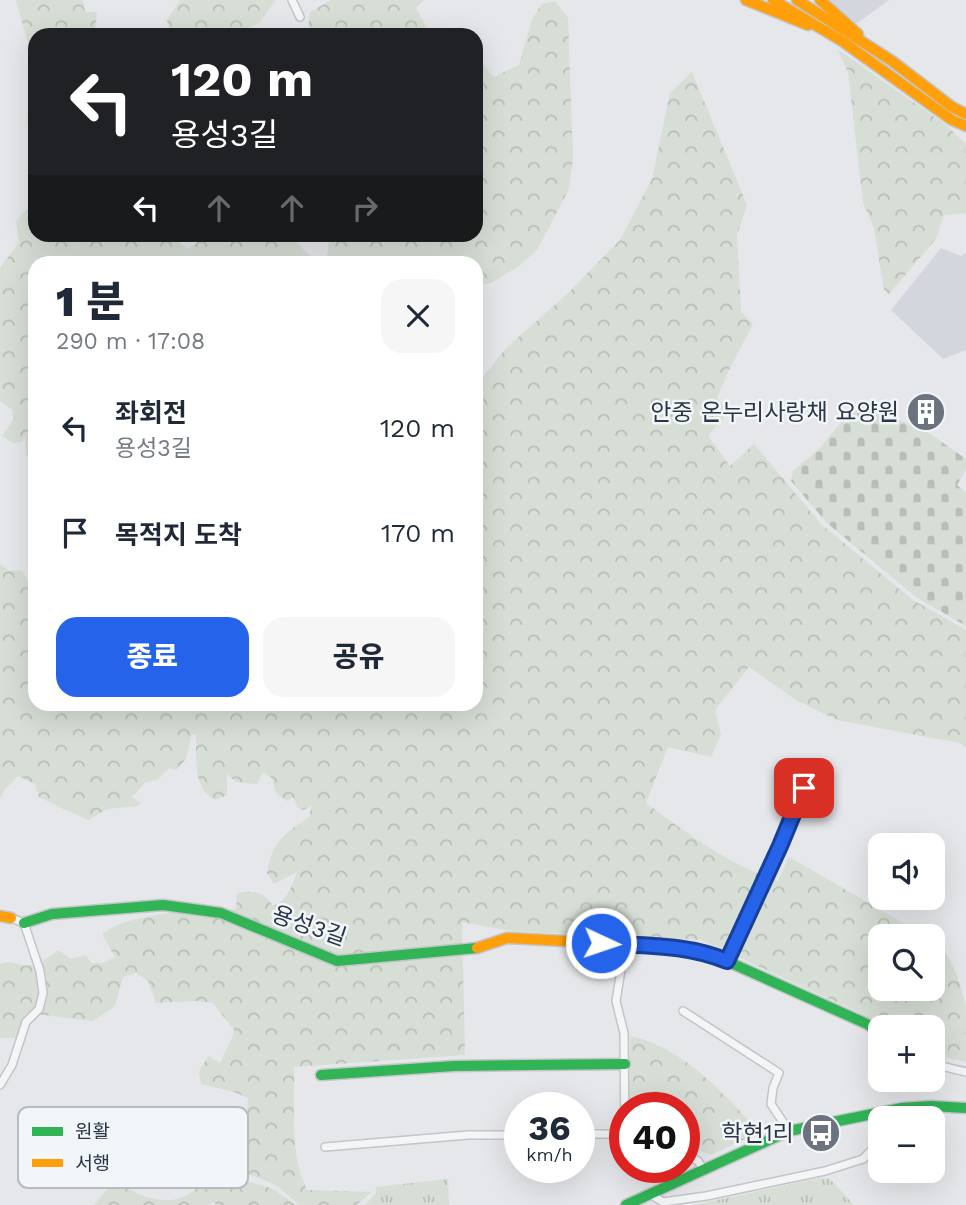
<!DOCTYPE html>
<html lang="ko">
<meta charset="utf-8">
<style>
body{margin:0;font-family:"Work Sans","Noto Sans KR",sans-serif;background:#f6f6f7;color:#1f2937;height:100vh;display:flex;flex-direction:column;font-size:26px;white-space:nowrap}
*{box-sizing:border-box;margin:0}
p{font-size:23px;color:#747a83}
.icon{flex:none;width:38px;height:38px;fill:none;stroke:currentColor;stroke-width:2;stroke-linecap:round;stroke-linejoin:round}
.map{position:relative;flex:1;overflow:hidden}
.panel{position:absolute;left:28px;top:256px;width:455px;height:455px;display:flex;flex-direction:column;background:#fff;border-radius:21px;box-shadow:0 7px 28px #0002}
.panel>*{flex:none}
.hud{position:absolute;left:28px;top:28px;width:455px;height:214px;border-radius:21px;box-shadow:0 7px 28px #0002;background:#202124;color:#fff;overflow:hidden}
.controls{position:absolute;left:868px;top:833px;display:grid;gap:14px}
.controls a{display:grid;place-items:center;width:77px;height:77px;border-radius:14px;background:#fff;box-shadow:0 7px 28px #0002;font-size:35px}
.speed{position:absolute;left:504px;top:1092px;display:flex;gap:14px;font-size:35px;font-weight:700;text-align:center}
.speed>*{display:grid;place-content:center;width:91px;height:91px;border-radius:50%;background:#fff;box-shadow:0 7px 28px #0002;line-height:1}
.speed small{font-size:18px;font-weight:400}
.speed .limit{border:10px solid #d22;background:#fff;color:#111}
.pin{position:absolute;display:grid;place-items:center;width:60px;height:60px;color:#fff;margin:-30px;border-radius:14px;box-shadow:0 4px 10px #0006}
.me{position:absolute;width:77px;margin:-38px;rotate:93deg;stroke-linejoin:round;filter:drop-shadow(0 0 5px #0008)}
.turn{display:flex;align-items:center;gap:24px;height:147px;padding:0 28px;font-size:32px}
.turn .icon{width:91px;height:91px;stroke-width:2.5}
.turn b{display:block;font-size:49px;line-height:60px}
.lanes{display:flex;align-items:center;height:66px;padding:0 28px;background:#0003;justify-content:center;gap:35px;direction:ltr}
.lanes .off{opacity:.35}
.round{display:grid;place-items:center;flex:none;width:74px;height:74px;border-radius:21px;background:#f6f6f7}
.overview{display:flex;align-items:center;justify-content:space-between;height:119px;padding:0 28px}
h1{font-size:42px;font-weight:800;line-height:52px}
.primary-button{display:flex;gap:14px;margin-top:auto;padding:14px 28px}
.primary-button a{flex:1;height:80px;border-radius:21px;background:#2563eb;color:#fff;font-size:28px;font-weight:800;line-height:80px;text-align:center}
.primary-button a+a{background:#f6f6f7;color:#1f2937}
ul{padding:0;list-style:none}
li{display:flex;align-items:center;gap:21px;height:105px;padding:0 28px}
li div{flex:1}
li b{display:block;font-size:26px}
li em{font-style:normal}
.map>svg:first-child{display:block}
.built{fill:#d3d7dd}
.grass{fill:url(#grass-tufts)}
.forest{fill:url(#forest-crowns)}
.cemetery{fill:url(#cemetery-stones)}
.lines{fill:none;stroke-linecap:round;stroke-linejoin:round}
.street-casing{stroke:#c3c5c8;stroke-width:10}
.fast-casing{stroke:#c3c5c8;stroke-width:13}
.slow-casing{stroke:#c3c5c8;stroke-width:13}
.street{stroke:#f4f5f7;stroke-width:7}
.fast{stroke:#30b455;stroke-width:10}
.slow{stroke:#ff9f0a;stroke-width:10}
.route-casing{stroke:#184099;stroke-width:18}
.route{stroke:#2563eb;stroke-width:12}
.labels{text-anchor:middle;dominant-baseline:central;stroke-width:5;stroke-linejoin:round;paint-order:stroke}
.poi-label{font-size:23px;fill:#2a3545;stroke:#f3f6f9;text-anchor:end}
.street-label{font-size:23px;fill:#2a3545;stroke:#f3f6f9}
.key{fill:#f3f6f9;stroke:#b7bcc3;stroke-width:2}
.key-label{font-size:19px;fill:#2a3545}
</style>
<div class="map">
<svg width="966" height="1205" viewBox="0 0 966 1205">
<defs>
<pattern id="grass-tufts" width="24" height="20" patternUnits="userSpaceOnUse" patternTransform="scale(1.75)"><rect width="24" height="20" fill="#d6ded5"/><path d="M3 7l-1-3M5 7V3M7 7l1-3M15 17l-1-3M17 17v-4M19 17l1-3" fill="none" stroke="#b8bfb8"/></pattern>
<pattern id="forest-crowns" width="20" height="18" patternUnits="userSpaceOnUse" patternTransform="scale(1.75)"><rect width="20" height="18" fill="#d6ded5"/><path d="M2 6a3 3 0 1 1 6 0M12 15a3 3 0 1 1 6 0" fill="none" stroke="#b8bfb8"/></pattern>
<pattern id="cemetery-stones" width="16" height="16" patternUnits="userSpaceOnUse" patternTransform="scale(1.75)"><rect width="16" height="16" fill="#d6ded5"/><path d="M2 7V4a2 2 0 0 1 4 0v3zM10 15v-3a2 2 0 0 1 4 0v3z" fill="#b8bfb8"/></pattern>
</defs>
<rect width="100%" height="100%" fill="#e5e7ea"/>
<g class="built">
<path d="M 827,0 L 889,0 L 856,24 Z"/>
<path d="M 941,248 L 961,256 L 966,253 L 966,350 L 943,359 L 891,310 Z"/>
</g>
<g class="grass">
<path d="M 820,1178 L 830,1179 L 854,1205 L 693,1205 Z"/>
<path d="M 448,1179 L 449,1205 L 365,1205 L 376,1193 L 376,1187 Z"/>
</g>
<g class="forest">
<path d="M 16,0 L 83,0 L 85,12 L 97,12 L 95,35 L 35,35 L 35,126 L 27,122 L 34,65 Z"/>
<path d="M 180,0 L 276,0 L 259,23 L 245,29 L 241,35 L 169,35 L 167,20 Z"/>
<path d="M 331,0 L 424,0 L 416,8 L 431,35 L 307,35 L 310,12 Z"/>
<path d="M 555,1 L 568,18 L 573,159 L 569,189 L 537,250 L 519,266 L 491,283 L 476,285 L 476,262 L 326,262 L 330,235 L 476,234 L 476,47 L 483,46 L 481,62 L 494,77 L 519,65 L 532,19 L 542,4 Z"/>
<path d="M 837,49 L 945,124 L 966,144 L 966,213 L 944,215 L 936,239 L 889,294 L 884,290 L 874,228 L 863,203 L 848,72 Z"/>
<path d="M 692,72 L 747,205 L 737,235 L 741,312 L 753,324 L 728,372 L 717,398 L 728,413 L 708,436 L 730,466 L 754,444 L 822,525 L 913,600 L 966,630 L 966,748 L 960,743 L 837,720 L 796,700 L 749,667 L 715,710 L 721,734 L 711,757 L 668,747 L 646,803 C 687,833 729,865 778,881 L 789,857 L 926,936 L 880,936 L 880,989 L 933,989 L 933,940 C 951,951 962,987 966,1007 C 966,1024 966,1045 966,1062 L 933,1054 L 933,1027 L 885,1027 L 858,1012 L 701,940 L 512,931 L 462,922 L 465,1055 L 294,1067 C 295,1106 289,1154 307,1190 L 372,1192 L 356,1205 L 299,1205 C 292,1199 285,1192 278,1187 C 238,1163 185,1166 143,1142 L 150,1120 L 162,1109 L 195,1115 L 212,1126 L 236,1127 L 247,1120 L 248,1098 L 234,1092 L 201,1084 L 199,1072 L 208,1056 L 220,1063 L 232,1038 L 234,1030 L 213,1003 L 196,1001 L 156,1003 L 148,981 L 136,973 L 123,977 L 115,1006 L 93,1021 L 27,1013 L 17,1038 L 0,1038 L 0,964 C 13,961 11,963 22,965 C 35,968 49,958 58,950 L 71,959 L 86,955 L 91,963 L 103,963 L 115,957 L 102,934 C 132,911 198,911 236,909 L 237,893 C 254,890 264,891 273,906 C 287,902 292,885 297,872 L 274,884 L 267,873 C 272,842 284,834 309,817 L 312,805 L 303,810 L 298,808 L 293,797 L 287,801 L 276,793 L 272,778 L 263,772 L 257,784 L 236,782 L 227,774 L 227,795 L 216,800 C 191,787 197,759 196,735 L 192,734 L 186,759 L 176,770 L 169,768 L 157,780 L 146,782 L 132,797 L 141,803 L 137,806 L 107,809 L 88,820 L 39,797 L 35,784 L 18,776 L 5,789 L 0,799 L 0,564 L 9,571 L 22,570 L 35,594 L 35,704 L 476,704 L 476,382 L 479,382 L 506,348 L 566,295 L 620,240 L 652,179 L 670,93 Z"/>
<path d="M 30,209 L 35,210 L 35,234 L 169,235 L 188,249 L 198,242 L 203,235 L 289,235 L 316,262 L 35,262 L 35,464 L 26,455 L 25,436 L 22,442 L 13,443 L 2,436 L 14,419 L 12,410 L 0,401 L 0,268 L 19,242 L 16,221 L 24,212 Z"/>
<path d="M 630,1036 C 684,1047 723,1094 760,1132 L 711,1155 L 684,1145 L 684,1108 L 629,1108 Z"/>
<path d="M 200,1168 L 271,1188 L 296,1205 L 216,1205 L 214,1202 L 208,1205 L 94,1205 C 99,1199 106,1189 113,1186 C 123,1183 130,1190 139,1194 C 162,1203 180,1204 199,1186 Z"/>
</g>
<path class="cemetery" d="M 866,406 L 926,431 L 966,459 L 966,469 L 957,485 L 966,493 L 966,626 L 916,597 L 827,523 L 791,481 L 793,471 L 818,450 L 853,408 Z"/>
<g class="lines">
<g class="street-casing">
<g id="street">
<path d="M 292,0 L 300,17"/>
<path d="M 727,961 L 780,846 L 804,788"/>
<path d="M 683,1011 L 779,1073 L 773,1088 L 771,1104 L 789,1131"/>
<path d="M 933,1064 L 966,1072"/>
<path d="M 0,1085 L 12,1065 L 26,1022 L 39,1009 L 43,993 L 40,971 L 24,923 L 11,918"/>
<path d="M 902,1108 L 905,1118"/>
<path d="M 579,1134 L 624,1134"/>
<path d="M 625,1141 L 624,1033 L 616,1001 L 625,945"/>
<path d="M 325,1147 L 468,1135 L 520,1135"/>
<path d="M 684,1154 L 698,1161 L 703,1169"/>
<path d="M 650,1194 L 663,1202 L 706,1196 L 825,1171 L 863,1159 L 880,1141"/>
</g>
</g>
<g class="fast-casing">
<g id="fast">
<path d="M 24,923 L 52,914 L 163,905 L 221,913 L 337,961 L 477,948"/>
<path d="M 722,959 L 867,1024 L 880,1033"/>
<path d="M 321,1075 L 454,1066 L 625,1064"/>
<path d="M 626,1205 L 789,1131 L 902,1108 L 931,1106 L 966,1108"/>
</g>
</g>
<g class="slow-casing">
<g id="slow">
<path d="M 746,0 L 808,25"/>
<path d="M 773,0 L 842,41 L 952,120 L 966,126"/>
<path d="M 797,0 L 892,61 L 952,107 L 966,114"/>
<path d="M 820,0 L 858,34"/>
<path d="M 0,916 L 11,918"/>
<path d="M 477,948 L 507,938 L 679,947 L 704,951 L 722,959"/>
</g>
</g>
<use href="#street" class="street"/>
<use href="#fast" class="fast"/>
<use href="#slow" class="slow"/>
</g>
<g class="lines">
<g class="route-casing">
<path id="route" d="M 601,943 C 644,946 687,944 727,961 L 780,846 L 804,788"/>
</g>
<use href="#route" class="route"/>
</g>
<defs>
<g id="building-disc" transform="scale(2.0125)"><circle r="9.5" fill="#6b737f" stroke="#f3f6f9"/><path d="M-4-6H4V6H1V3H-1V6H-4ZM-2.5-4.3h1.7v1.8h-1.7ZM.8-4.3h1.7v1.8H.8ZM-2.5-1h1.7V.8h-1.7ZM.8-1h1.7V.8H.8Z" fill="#fff"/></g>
<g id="bus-disc" transform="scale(2.0125)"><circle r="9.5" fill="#6b737f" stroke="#f3f6f9"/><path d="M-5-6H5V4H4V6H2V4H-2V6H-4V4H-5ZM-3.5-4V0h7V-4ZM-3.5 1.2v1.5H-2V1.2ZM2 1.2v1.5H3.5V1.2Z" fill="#fff"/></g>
</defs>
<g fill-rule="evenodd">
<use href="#building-disc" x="926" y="412"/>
<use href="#bus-disc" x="821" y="1133"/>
</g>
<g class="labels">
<g class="poi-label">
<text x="899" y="412">안중 온누리사랑채 요양원</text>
<text x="794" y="1133">학현1리</text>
</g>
<g class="street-label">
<text transform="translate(309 926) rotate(19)">용성3길</text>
</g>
</g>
<rect x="18" y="1107" width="230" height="81" rx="10" class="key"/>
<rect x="32" y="1127" width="31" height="9" fill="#30b455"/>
<rect x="32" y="1159" width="31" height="8" fill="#ff9f0a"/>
<g class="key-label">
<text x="75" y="1138">원활</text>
<text x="75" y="1170">서행</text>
</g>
</svg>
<div class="controls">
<a><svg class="icon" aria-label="sound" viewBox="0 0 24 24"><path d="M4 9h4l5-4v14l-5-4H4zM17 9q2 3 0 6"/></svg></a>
<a><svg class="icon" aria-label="search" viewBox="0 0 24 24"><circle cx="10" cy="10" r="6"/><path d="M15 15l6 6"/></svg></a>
<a>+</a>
<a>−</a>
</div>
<div class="speed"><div>36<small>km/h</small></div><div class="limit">40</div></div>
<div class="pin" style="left:804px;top:788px;background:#d93025"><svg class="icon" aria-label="arrive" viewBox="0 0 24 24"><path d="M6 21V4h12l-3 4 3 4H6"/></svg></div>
<svg class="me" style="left:601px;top:943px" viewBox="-20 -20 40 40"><circle r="17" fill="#2563eb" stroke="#fff" stroke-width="3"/><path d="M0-11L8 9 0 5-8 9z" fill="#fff"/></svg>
<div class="hud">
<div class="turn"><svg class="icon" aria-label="left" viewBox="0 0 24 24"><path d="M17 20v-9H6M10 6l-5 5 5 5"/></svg><div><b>120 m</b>용성3길</div></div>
<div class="lanes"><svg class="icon" aria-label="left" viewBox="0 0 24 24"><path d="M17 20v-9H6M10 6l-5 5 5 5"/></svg><svg class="icon off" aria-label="ahead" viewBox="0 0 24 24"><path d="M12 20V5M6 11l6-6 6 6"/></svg><svg class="icon off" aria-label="ahead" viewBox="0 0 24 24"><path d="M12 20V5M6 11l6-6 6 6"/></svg><svg class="icon off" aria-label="right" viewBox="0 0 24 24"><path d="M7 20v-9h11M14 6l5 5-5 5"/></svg></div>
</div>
<section class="panel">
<div class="overview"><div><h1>1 분</h1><p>290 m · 17:08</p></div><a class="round"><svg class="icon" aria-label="close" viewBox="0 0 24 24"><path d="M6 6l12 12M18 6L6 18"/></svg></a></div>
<ul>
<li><svg class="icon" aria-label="left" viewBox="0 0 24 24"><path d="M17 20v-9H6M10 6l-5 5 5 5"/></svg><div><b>좌회전</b><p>용성3길</p></div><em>120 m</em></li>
<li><svg class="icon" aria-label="arrive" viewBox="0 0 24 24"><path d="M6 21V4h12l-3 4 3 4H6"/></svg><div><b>목적지 도착</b></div><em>170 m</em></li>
</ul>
<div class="primary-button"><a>종료</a><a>공유</a></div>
</section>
</div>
